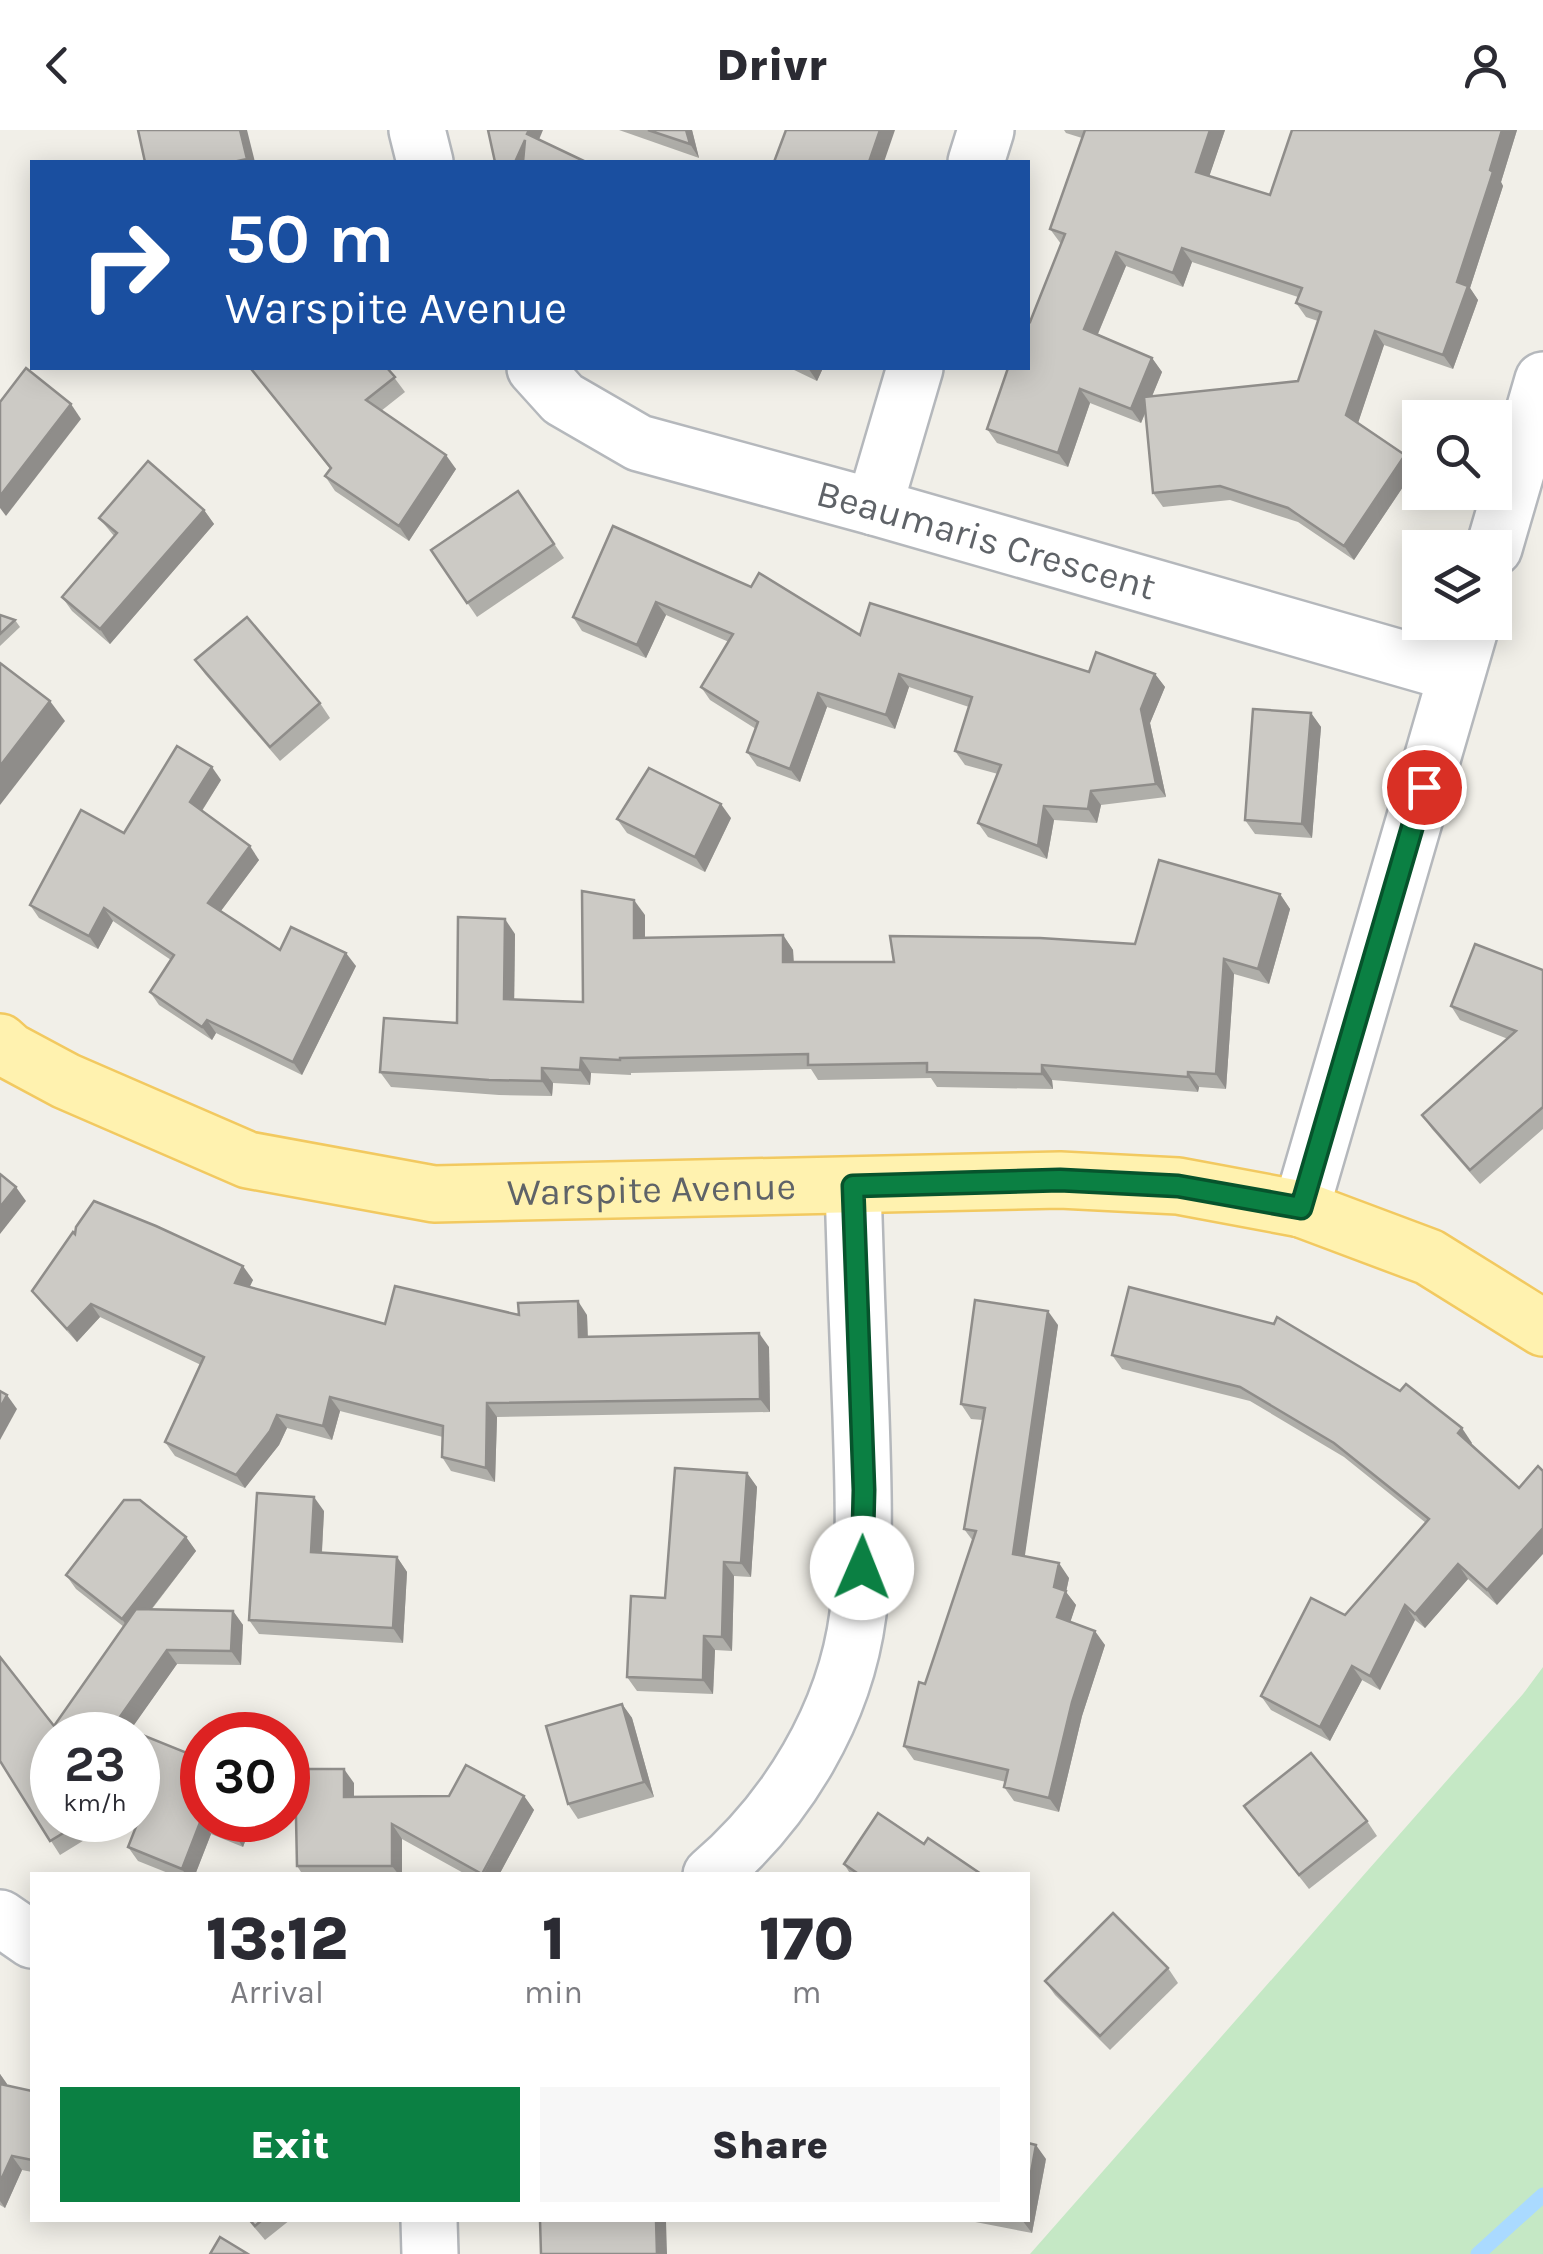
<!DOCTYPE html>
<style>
body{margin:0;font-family:Karla,sans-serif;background:#f7f7f7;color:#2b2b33;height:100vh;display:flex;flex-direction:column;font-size:38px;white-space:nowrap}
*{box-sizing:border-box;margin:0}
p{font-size:32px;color:#7c7c81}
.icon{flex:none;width:55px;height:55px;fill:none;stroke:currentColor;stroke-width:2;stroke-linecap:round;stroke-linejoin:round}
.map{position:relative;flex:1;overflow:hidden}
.drawer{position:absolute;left:30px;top:1742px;width:1000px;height:350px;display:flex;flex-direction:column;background:#fff;border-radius:0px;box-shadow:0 5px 25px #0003}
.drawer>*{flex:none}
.hud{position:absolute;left:30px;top:30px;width:1000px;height:210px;border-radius:0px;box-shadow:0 5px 25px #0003;background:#1a4fa0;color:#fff;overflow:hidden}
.buttons{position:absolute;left:1402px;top:270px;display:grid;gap:20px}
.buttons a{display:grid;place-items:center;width:110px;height:110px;border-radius:0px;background:#fff;box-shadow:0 5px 25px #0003;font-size:50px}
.speed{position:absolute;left:30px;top:1582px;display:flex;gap:20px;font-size:50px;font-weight:700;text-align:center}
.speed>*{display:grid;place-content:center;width:130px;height:130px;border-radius:50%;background:#fff;box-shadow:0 5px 25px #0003;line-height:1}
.speed small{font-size:25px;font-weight:400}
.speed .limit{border:15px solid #d22;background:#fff;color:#111}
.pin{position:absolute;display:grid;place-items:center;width:85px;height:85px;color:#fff;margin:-42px;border:5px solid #fff;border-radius:50%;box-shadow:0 2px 10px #0007}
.me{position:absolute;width:110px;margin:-55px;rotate:1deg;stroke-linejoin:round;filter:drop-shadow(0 0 8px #0008)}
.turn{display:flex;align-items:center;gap:35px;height:210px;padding:0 30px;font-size:45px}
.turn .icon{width:130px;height:130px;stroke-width:2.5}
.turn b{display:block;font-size:70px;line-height:85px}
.eta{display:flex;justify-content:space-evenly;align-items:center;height:170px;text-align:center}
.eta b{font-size:60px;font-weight:800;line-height:70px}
.action{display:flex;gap:20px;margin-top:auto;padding:20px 30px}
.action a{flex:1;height:115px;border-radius:0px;background:#0b8043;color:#fff;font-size:40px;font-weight:800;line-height:115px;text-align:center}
.action a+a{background:#f7f7f7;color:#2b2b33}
header{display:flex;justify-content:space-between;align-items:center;height:130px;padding:0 30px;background:#fff;font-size:45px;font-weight:800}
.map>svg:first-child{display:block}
.green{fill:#c5e8c5}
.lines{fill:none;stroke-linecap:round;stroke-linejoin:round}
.stream{stroke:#aadaff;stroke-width:15}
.minor-casing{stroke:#b5b8bc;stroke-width:60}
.major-casing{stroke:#f2c960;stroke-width:60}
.minor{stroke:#fff;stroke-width:55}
.major{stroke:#fff2af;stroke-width:55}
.wall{fill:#afaea9;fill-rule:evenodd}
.shaded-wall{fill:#8f8d8a}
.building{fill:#cccac5;stroke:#8f8d8a;stroke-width:2.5}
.route-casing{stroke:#07532c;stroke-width:25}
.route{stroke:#0b8043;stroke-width:18}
.labels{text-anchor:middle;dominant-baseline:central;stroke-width:9;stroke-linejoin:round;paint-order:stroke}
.street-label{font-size:38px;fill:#5f6368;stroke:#fff}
</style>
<header><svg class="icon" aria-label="back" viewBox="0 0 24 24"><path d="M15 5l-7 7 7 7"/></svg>Drivr<svg class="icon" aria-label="person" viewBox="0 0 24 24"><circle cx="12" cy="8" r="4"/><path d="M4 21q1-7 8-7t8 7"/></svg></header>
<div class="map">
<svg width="1543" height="2124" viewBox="0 0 1543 2124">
<rect width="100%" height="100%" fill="#f1efe8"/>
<path class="green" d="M 1543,1537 L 1543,2124 L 1030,2124 L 1523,1564 Z"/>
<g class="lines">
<path class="stream" d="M 1478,2124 L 1543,2065"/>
<g class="minor-casing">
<g id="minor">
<path d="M 417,0 L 425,32"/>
<path d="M 976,32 L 986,0"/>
<path id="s1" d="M 535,238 L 563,269 L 639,313 L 874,377 L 1456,544"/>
<path d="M 874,377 L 915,238"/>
<path d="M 1494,418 L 1543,250"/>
<path d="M 1301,1079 L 1472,492"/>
<path d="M 711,1745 C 787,1680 845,1585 858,1484 C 866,1418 863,1352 861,1286 C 858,1209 855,1133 853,1056"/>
<path d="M 0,1788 L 32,1810"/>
<path d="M 429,2090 L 430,2124"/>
</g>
</g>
<g class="major-casing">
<g id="major">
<path id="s2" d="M 0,912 L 10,921 L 66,951 L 248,1030 L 434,1064 L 1060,1050 L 1178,1056 L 1301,1079 L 1429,1127 L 1543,1198"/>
</g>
</g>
<use href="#minor" class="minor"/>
<use href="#major" class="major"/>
</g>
<g class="wall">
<path d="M 619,0 L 692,0 L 699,28 Z"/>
<path d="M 1064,0 L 1225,0 L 1209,46 L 1270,65 L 1292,0 L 1517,0 L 1501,52 L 1503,56 L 1470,158 L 1478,170 L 1453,239 L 1384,215 L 1358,293 L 1415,339 L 1354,430 L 1298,392 L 1230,370 L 1163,377 L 1153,363 L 1145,283 L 1141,293 L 1090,273 L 1068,337 L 997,313 L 987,299 L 1061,114 L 1050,99 L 1082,8 L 1066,3 ZM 1192,132 L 1298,167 L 1296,173 L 1306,187 L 1318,191 L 1298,251 L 1152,266 L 1162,242 L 1152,228 L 1098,204 L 1126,136 L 1183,157 Z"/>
<path d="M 387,238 L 405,262 L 381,281 L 456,339 L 409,411 L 335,361 L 325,346 L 330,339 L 252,240 Z"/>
<path d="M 790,238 L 823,238 L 817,251 Z"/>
<path d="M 518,361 L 564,428 L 477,487 L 431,420 Z"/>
<path d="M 204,380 L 214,394 L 110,514 L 72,481 L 62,467 L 114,406 L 99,388 Z"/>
<path d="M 613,396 L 860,505 L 1089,542 L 1155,544 L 1165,557 L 1150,593 L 1166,667 L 1101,675 L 1097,693 L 1054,690 L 1047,729 L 988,707 L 978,693 L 998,644 L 965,635 L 955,621 L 969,577 L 909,557 L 895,599 L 827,577 L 800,652 L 757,636 L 747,622 L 756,599 L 710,570 L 701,557 L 729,512 L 666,485 L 646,528 L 582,501 L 573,487 Z"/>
<path d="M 0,485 L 15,490 L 20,497 L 0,516 Z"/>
<path d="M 195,530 L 320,573 L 330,588 L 280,631 L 205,544 Z"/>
<path d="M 1311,583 L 1321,597 L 1312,708 L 1255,704 L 1245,690 Z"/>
<path d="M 221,650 L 202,681 L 259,730 L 221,781 L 280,820 L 356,836 L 302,945 L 216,903 L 212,910 L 159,875 L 150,862 L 171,830 L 113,791 L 98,819 L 39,788 L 30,775 L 124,703 Z"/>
<path d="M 731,688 L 705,742 L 627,703 L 617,689 Z"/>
<path d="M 1280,764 L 1290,779 L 1269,854 L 1234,844 L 1226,959 L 1199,957 L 1198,962 L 1052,950 L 1053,959 L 937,957 L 931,948 L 818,950 L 811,939 L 631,943 L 631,945 L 591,943 L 590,955 L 553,953 L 552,966 L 499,965 L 391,957 L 380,942 L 457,893 L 515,804 L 514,869 L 583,872 L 645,785 L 645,808 L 783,805 L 793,820 L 794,832 L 894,832 L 1135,814 Z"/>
<path d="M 1543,840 L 1543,999 L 1480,1054 L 1432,999 L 1422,985 L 1508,909 L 1460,890 L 1451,876 Z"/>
<path d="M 75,1104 L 253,1150 L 249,1157 L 385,1194 L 519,1185 L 587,1185 L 588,1207 L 769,1217 L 770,1282 L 497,1287 L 495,1352 L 451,1341 L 442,1327 L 443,1307 L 340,1281 L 332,1310 L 287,1298 L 279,1315 L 245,1358 L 175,1326 L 165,1312 L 201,1235 L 100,1187 L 77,1212 L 42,1174 L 32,1161 Z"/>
<path d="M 1058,1195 L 1024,1427 L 1069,1448 L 1066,1462 L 1076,1475 L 1070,1492 L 1105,1515 L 1082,1586 L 1059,1682 L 1014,1671 L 1004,1657 L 1006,1652 L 914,1630 L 904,1616 L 973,1411 L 964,1399 L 983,1290 L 971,1289 L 961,1274 Z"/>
<path d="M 1112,1225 L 1472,1313 L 1471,1314 L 1497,1475 L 1468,1449 L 1425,1498 L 1415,1490 L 1380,1560 L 1362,1550 L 1330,1611 L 1271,1580 L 1261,1566 L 1345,1485 L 1426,1393 L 1344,1327 L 1250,1271 L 1122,1239 Z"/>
<path d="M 747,1343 L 757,1357 L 751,1447 L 734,1446 L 732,1521 L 715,1520 L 713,1564 L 637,1561 L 627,1547 L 665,1468 Z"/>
<path d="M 124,1370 L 140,1370 L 186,1407 L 196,1421 L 152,1479 L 233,1481 L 243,1495 L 241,1535 L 177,1534 L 130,1600 L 202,1629 L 202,1690 L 253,1690 L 243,1717 L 211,1704 L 195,1745 L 173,1745 L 138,1731 L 128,1717 L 146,1672 L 138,1677 L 138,1605 L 52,1605 L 52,1690 L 117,1690 L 60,1725 L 0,1631 L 0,1527 L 54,1596 L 124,1497 L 76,1459 L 66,1445 Z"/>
<path d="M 324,1381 L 322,1423 L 397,1427 L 407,1442 L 403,1513 L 259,1504 L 249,1490 Z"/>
<path d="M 622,1574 L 632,1588 L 654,1667 L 578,1689 L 568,1674 Z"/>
<path d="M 354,1653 L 354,1667 L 524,1666 L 534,1680 L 499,1745 L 467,1745 L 402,1709 L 402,1745 L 303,1745 L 297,1736 Z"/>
<path d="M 1244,1676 L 1367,1691 L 1377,1706 L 1309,1759 Z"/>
<path d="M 924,1714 L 982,1745 L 851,1745 L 844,1734 Z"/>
<path d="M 1168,1838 L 1178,1853 L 1110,1920 L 1055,1865 L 1045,1851 Z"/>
<path d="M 0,1944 L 7,1954 L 6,1955 L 32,1961 L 32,2042 L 22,2040 L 5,2078 L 0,2075 Z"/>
<path d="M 1046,2029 L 1032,2103 L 965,2090 L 1028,2090 Z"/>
<path d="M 248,2090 L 290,2090 L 265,2110 Z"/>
</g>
<g class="shaded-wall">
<path d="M 240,0 L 247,0 L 255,32 L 250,32 L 247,29 Z"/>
<path d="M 529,0 L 543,0 L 536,17 L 527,4 Z"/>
<path d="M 686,0 L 692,0 L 699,28 L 690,14 Z"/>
<path d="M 880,0 L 895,0 L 884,32 L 869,32 Z"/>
<path d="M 1210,0 L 1225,0 L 1206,56 L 1196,42 Z"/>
<path d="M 1502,0 L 1517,0 L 1501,52 L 1503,56 L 1470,158 L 1478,170 L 1453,239 L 1443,225 L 1457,152 Z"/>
<path d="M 525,10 L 530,32 L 515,32 Z"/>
<path d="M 1182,118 L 1192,132 L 1183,157 L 1173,143 Z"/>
<path d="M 1116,122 L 1126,136 L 1094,213 L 1084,199 Z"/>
<path d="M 1375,201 L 1384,215 L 1356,299 L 1346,285 Z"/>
<path d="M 1152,228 L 1162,242 L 1141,293 L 1131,279 Z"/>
<path d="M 808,238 L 823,238 L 817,251 Z"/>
<path d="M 1080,259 L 1090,273 L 1068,337 L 1058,323 Z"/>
<path d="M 71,274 L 81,289 L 6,386 L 0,378 L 0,366 Z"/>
<path d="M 446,325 L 456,339 L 409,411 L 399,396 Z"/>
<path d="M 1405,325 L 1415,339 L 1354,430 L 1344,416 Z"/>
<path d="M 204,380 L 214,394 L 110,514 L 100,499 Z"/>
<path d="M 656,472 L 666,485 L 646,528 L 637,515 Z"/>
<path d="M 899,544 L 909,557 L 895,599 L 886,585 Z"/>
<path d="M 1155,544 L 1165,557 L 1150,593 L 1166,667 L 1156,654 L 1141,579 Z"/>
<path d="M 818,563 L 827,577 L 800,652 L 790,639 Z"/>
<path d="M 50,571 L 65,591 L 0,675 L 0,636 Z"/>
<path d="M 1311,583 L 1321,597 L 1312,708 L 1302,694 Z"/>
<path d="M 212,637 L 221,650 L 199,685 L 190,672 Z"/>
<path d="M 1091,661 L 1101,675 L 1097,693 L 1088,679 Z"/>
<path d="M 721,674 L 731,688 L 705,742 L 695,727 Z"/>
<path d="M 1044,676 L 1054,690 L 1047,729 L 1038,716 Z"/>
<path d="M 250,716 L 259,730 L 217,786 L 208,773 Z"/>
<path d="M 1280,764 L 1290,779 L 1269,854 L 1258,839 Z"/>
<path d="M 634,770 L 645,785 L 645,823 L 634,808 Z"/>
<path d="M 104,778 L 113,791 L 98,819 L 89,806 Z"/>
<path d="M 505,789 L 515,804 L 514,884 L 504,869 Z"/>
<path d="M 783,805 L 793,820 L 794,846 L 783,832 Z"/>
<path d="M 346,823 L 356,836 L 302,945 L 293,932 Z"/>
<path d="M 1224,829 L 1234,844 L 1226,959 L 1216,944 Z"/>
<path d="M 207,890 L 216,903 L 212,910 L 202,897 Z"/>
<path d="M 581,928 L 591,943 L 590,955 L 580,940 Z"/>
<path d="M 1042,935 L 1052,950 L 1053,959 L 1042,944 Z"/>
<path d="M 542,938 L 553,953 L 552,966 L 542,951 Z"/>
<path d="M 1188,942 L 1199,957 L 1198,962 L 1188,947 Z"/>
<path d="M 16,1057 L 26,1071 L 0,1104 L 0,1077 Z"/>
<path d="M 243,1136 L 253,1150 L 245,1167 L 235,1153 Z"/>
<path d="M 578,1171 L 587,1185 L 588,1221 L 579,1207 Z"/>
<path d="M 91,1174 L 100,1187 L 77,1212 L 67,1199 Z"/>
<path d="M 1048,1181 L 1058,1195 L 1023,1439 L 1013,1424 Z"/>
<path d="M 759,1203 L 769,1217 L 770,1282 L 760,1269 Z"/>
<path d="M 7,1265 L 17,1279 L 0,1310 L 0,1278 Z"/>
<path d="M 330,1267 L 340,1281 L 332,1310 L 323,1296 Z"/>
<path d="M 487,1273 L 497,1287 L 495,1352 L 486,1338 Z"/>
<path d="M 277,1285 L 287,1298 L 279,1315 L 245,1358 L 236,1345 Z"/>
<path d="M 1462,1298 L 1472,1313 L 1468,1317 L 1458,1303 Z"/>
<path d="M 747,1343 L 757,1357 L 751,1447 L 741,1433 Z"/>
<path d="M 314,1367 L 324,1381 L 321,1436 L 311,1422 Z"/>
<path d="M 1543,1398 L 1543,1424 L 1497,1475 L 1487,1460 Z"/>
<path d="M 186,1407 L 196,1421 L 132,1504 L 122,1489 Z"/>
<path d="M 397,1427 L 407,1442 L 403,1513 L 393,1498 Z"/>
<path d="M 724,1432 L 734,1446 L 732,1521 L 722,1507 Z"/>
<path d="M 1059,1433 L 1069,1448 L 1066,1462 L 1076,1475 L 1067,1502 L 1057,1487 L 1054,1457 Z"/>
<path d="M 1458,1434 L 1468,1449 L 1425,1498 L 1415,1484 Z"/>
<path d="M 1405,1475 L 1415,1490 L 1380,1560 L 1370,1546 Z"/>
<path d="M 233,1481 L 243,1495 L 241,1535 L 231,1521 Z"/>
<path d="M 1095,1501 L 1105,1515 L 1082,1586 L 1059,1682 L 1049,1668 L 1072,1572 Z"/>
<path d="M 704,1506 L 715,1520 L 713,1564 L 703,1550 Z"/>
<path d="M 167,1520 L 177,1534 L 127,1605 L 115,1594 Z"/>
<path d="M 1352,1536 L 1362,1550 L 1330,1611 L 1320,1597 Z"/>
<path d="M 622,1574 L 632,1588 L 654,1667 L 644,1652 Z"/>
<path d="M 344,1639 L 354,1653 L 354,1681 L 344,1667 Z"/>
<path d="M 524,1666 L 534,1680 L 499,1745 L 483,1745 Z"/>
<path d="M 201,1690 L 211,1704 L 195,1745 L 186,1745 L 182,1739 Z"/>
<path d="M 238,1690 L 253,1690 L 243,1717 L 233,1703 Z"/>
<path d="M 392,1694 L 402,1709 L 402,1745 L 399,1745 L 392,1736 Z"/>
<path d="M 0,1944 L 7,1954 L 1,1966 L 0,1965 Z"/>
<path d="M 1036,2015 L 1046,2029 L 1032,2103 L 1022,2090 L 1028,2090 L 1028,2059 Z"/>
<path d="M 12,2026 L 22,2040 L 5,2078 L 0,2071 L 0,2052 Z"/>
<path d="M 656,2090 L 666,2091 L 667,2124 L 657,2124 Z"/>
</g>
<g class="building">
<path d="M 138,0 L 240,0 L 247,29 L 233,32 L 145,32 Z"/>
<path d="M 488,0 L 529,0 L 527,4 L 586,32 L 523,32 L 525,10 L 515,32 L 495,32 Z"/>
<path d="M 648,0 L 686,0 L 690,14 Z"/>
<path d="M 786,0 L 880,0 L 869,32 L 774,32 Z"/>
<path d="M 1085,0 L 1210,0 L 1196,42 L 1270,65 L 1292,0 L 1502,0 L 1490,40 L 1493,42 L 1457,152 L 1468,156 L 1443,225 L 1375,201 L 1346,285 L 1405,325 L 1344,416 L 1288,378 L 1220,356 L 1153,363 L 1144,267 L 1298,251 L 1321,182 L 1296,173 L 1302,158 L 1182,118 L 1173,143 L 1116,122 L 1084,199 L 1152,228 L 1131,279 L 1080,259 L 1058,323 L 987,299 L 1008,238 L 1028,238 L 1028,191 L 1030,192 L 1065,104 L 1050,99 Z"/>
<path d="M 26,238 L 71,274 L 0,366 L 0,272 Z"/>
<path d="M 255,238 L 387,238 L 395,247 L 366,270 L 446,325 L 399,396 L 325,346 L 331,338 L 252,240 Z"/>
<path d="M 148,331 L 204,380 L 100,499 L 62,467 L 117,403 L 99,388 Z"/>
<path d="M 518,361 L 554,414 L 467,473 L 431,420 Z"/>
<path d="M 613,396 L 751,457 L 759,443 L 860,505 L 870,473 L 1089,542 L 1096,522 L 1155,544 L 1141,579 L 1156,654 L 1091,661 L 1088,679 L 1044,676 L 1038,716 L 978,693 L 1001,635 L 955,621 L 972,567 L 899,544 L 886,585 L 818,563 L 790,639 L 747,622 L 758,592 L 701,557 L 733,504 L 656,472 L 637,515 L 573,487 Z"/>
<path d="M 0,485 L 15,490 L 0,504 Z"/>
<path d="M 247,487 L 320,573 L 270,617 L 195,530 Z"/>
<path d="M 0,533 L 50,571 L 0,636 Z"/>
<path d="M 1253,579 L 1311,583 L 1302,694 L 1245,690 Z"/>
<path d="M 177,616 L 212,637 L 190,672 L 250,716 L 208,773 L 280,820 L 291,797 L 346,823 L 293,932 L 207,890 L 202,897 L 150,862 L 174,825 L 104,778 L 89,806 L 30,775 L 81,680 L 124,703 Z"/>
<path d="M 649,638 L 721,674 L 695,727 L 617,689 Z"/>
<path d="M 1159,730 L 1280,764 L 1258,839 L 1224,829 L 1216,944 L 1188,942 L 1188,947 L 1042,935 L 1042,944 L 927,942 L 927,933 L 808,935 L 808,924 L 620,928 L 620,930 L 581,928 L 580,940 L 542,938 L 542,951 L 489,950 L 380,942 L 384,888 L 457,893 L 458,787 L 505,789 L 504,869 L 583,872 L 582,761 L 634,770 L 634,808 L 783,805 L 783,832 L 894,832 L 890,806 L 1040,808 L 1135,814 Z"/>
<path d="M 1475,814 L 1543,840 L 1543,977 L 1470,1040 L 1422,985 L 1516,901 L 1451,876 Z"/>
<path d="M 0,1044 L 16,1057 L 0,1077 Z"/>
<path d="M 94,1071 L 156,1096 L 243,1136 L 235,1153 L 385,1194 L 395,1156 L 519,1185 L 518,1173 L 578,1171 L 579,1207 L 759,1203 L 760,1269 L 487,1273 L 486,1338 L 442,1327 L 443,1296 L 330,1267 L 323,1296 L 277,1285 L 270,1301 L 236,1345 L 165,1312 L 204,1227 L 91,1174 L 67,1199 L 32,1161 L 73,1102 L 75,1104 L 76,1097 Z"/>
<path d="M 1129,1157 L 1274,1194 L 1277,1187 L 1400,1261 L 1406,1254 L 1462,1298 L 1458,1303 L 1519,1358 L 1538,1336 L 1543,1341 L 1543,1398 L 1487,1460 L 1458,1434 L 1415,1484 L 1405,1475 L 1370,1546 L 1352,1536 L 1320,1597 L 1261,1566 L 1311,1468 L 1345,1485 L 1429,1389 L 1334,1313 L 1240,1257 L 1112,1225 Z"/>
<path d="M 975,1170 L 1048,1181 L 1013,1424 L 1059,1433 L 1054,1457 L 1066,1461 L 1057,1487 L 1095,1501 L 1072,1572 L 1049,1668 L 1004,1657 L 1008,1640 L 904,1616 L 919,1552 L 925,1554 L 976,1401 L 964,1399 L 985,1278 L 961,1274 Z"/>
<path d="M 0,1261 L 7,1265 L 0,1278 Z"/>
<path d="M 675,1338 L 747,1343 L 741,1433 L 724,1432 L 722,1507 L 704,1506 L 703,1550 L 627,1547 L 631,1466 L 665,1468 Z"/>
<path d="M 257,1363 L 314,1367 L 311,1422 L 397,1427 L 393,1498 L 249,1490 Z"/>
<path d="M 124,1370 L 140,1370 L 186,1407 L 122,1489 L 66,1445 Z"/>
<path d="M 136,1479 L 233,1481 L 231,1521 L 167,1520 L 115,1594 L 202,1629 L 202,1690 L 238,1690 L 233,1703 L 201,1690 L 182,1739 L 128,1717 L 156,1646 L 138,1657 L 138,1605 L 52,1605 L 52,1690 L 85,1690 L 50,1711 L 0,1631 L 0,1527 L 54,1596 Z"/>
<path d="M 622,1574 L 644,1652 L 568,1674 L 546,1596 Z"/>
<path d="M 1311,1623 L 1367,1691 L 1299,1745 L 1244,1676 Z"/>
<path d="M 466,1635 L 524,1666 L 482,1744 L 392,1694 L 392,1736 L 297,1736 L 295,1639 L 344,1639 L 344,1667 L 449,1666 Z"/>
<path d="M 878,1683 L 924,1714 L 928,1708 L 981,1744 L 980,1745 L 860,1745 L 844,1734 Z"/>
<path d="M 1113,1783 L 1168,1838 L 1100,1906 L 1045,1851 Z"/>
<path d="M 0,1954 L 32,1961 L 32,2030 L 12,2026 L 0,2052 Z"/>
<path d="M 1028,2013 L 1036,2015 L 1028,2059 Z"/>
<path d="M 250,2090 L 262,2090 L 255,2096 Z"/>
<path d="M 540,2090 L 656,2090 L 657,2124 L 541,2124 Z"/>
<path d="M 220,2107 L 248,2124 L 210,2124 Z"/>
</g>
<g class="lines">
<g class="route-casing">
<path id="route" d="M 862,1438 L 864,1360 L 853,1056 L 1060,1050 L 1139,1054 L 1178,1056 L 1301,1078 L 1424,657"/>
</g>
<use href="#route" class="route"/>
</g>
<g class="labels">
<g class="street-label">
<text stroke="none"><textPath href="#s1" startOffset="490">Beaumaris Crescent</textPath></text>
<text stroke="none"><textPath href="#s2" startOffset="682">Warspite Avenue</textPath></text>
</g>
</g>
</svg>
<div class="buttons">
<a><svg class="icon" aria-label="search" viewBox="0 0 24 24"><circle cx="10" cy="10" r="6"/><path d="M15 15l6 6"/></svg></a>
<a><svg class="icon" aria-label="layers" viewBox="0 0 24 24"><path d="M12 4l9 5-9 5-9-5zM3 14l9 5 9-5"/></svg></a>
</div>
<div class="speed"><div>23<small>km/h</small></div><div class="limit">30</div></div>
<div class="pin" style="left:1424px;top:657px;background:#d93025"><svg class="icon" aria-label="arrive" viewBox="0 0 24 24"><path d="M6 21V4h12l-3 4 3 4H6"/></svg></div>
<svg class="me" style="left:862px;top:1438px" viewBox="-20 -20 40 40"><circle r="19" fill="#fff"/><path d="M0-13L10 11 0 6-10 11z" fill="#0b8043"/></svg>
<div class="hud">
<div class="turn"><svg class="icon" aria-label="right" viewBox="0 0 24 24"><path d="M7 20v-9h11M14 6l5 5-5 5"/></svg><div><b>50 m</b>Warspite Avenue</div></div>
</div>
<section class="drawer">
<div class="eta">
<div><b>13:12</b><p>Arrival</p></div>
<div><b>1</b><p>min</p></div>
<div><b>170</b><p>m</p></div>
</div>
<div class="action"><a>Exit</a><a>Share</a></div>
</section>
</div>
